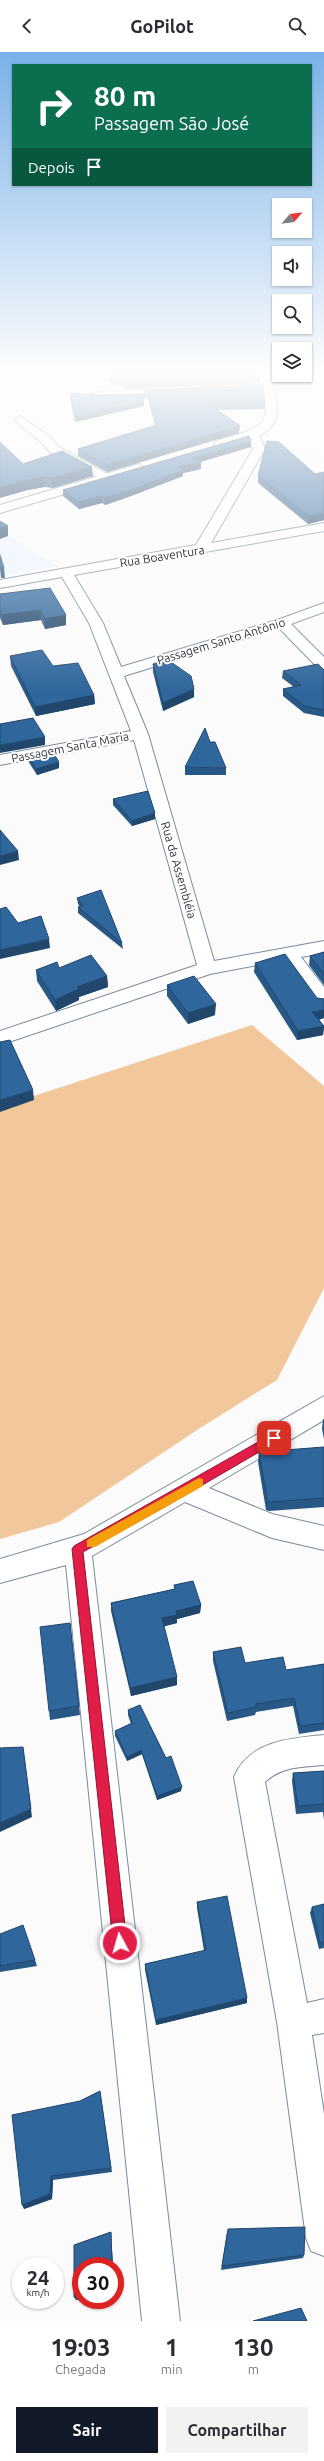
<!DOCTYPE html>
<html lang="pt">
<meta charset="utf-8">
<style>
body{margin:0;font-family:Ubuntu,sans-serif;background:#f2f2f3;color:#2b2b33;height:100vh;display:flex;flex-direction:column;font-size:15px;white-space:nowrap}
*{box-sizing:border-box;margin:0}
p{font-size:13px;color:#7c7c81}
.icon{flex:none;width:22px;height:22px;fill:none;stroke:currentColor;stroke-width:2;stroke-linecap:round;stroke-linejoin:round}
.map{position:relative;height:2269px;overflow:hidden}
.panel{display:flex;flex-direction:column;background:#fff;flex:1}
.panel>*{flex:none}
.banner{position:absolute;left:12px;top:12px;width:300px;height:122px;border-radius:0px;box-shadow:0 1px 3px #0004;background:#0b6e4f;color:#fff;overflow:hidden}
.needle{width:26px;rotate:62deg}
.controls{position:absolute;left:272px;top:146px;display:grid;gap:8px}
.controls a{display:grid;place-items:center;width:40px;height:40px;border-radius:0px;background:#fff;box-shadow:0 1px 3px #0004;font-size:20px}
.speed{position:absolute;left:12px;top:2205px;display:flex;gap:8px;font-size:20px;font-weight:700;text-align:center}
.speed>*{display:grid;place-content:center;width:52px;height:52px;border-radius:50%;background:#fff;box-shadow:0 1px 3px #0004;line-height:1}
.speed small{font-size:10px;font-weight:400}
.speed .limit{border:6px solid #d22;background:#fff;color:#111}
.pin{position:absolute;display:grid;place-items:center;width:34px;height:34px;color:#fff;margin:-17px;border-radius:8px;box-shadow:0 2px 6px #0006}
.me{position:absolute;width:44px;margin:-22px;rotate:354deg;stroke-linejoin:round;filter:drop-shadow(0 0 3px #0008)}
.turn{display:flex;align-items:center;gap:14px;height:84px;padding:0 16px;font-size:18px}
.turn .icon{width:52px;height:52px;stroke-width:2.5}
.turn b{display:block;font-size:28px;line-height:34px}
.then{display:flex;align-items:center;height:38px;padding:0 16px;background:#0003;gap:8px;font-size:15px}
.eta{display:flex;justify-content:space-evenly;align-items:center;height:68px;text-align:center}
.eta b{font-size:24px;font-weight:700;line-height:28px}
.cta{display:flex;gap:8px;margin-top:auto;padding:8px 16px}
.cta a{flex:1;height:46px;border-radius:0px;background:#111827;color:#fff;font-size:16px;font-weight:700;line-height:46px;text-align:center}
.cta a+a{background:#f2f2f3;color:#2b2b33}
header{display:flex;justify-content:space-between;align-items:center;height:52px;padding:0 16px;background:#fff;font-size:18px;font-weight:700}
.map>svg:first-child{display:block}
.built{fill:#ebf4ff}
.green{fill:#f1c79b}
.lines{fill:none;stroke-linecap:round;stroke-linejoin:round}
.minor-casing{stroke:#7a8b9d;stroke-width:2}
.tertiary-casing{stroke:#7a8b9d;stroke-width:2}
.minor{fill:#fff;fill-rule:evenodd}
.tertiary{fill:#fff;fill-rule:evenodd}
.wall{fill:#285886}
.shaded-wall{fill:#21476d}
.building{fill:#2f669c;stroke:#21476d}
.route{fill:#e11d48;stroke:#92132f}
.slow{fill:#f59e0b}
.labels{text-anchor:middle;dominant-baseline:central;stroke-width:4;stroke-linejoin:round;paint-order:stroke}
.far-street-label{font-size:12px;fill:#2f363d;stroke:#fff}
</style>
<header><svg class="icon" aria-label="back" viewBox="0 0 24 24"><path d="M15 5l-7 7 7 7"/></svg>GoPilot<svg class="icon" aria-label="search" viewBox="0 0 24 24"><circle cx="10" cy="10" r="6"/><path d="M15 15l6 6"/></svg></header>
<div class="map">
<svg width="324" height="2269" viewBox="0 0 324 2269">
<rect width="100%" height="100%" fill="#fbfbfb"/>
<path class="built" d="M 0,478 L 57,514 L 0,524 Z"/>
<path class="green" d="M 252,973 L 324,1034 L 324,1236 L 277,1328 L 200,1376 L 59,1470 L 0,1487 L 0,1055 Z"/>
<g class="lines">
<g class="minor-casing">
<g id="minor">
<path d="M 173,336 L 179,339 L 177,341 L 96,346 L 90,343 L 96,340 Z"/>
<path d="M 20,364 L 48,383 L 59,395 L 113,425 L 111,428 L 103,428 L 51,401 L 40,389 L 16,370 L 14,368 Z"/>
<path d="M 253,379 L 259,383 L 265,397 L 211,491 L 324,471 L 324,479 L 74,523 L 103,571 L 121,615 L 277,568 L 324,551 L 324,560 L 291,572 L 324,605 L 324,619 L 319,617 L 279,576 L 124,624 L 148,682 L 214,909 L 324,889 L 324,901 L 301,905 L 324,935 L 324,955 L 317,954 L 284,908 L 210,922 L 0,993 L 0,979 L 197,913 L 134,688 L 0,713 L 0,703 L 131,679 L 89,571 L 62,525 L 0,536 L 0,528 L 196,493 L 253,397 L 247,383 Z"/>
<path d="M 324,1344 L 324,1368 L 209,1436 L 272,1462 L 324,1474 L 324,1498 L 272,1486 L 185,1450 L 92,1504 L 180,2269 L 142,2269 L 66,1513 L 0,1531 L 0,1507 L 84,1482 Z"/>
<path d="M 324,1683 L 324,1713 C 302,1715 282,1714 265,1730 L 307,1951 L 324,1947 L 324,1981 L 312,1983 L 324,2062 L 324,2204 L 311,2199 L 306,2186 L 277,1970 L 234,1725 C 249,1689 290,1686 324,1683 Z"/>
</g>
</g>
<g class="tertiary-casing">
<g id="tertiary">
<path d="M 258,322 L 269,322 C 289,377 271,383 220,396 L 216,395 L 214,392 L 216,389 L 246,380 L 263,370 L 267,354 Z"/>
<path d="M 139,412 L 145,416 L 143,419 L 0,461 L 0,453 Z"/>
</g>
</g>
<use href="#minor" class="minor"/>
<use href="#tertiary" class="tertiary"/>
</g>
<g class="wall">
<path d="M 109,323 L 260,325 L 260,331 L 127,337 L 109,329 Z"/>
<path d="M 144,338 L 265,350 L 265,357 L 217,358 L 239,381 L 107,420 L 78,404 L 78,397 L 155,373 L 148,347 L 144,345 Z"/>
<path d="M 70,341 L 96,343 L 144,349 L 144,354 L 75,370 L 70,346 Z"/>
<path d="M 251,395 L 200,410 L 201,417 L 183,421 L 183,424 L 131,444 L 105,453 L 102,451 L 79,457 L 63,444 L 63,438 Z"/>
<path d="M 23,412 L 93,424 L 53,436 L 44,435 L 28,438 Z"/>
<path d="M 324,420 L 324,468 L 308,472 L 258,431 L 258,424 L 315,422 Z"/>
<path d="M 50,536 L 66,573 L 45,577 L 41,568 L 3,573 L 0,566 L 0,542 Z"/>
<path d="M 10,604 L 53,614 L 94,643 L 95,652 L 36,664 L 11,614 Z"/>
<path d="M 153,612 L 194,645 L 163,659 L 153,620 Z"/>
<path d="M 324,618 L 324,665 L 304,661 L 283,644 L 283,637 L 294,635 L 282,626 L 283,619 Z"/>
<path d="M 28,703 L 59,716 L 37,723 L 28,709 Z"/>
<path d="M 185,715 L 226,716 L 226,723 L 185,723 Z"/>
<path d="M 113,747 L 155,767 L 132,774 L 113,753 Z"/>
<path d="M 77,846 L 122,891 L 123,897 L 78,861 L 78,855 L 80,855 L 78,852 Z"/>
<path d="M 324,900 L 324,933 L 309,913 L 310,904 Z"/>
<path d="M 255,911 L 317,946 L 324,947 L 324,966 L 319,968 L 324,974 L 323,983 L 297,988 L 254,920 Z"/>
<path d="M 59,916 L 107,924 L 108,935 L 79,945 L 79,948 L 56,959 L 37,929 L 36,918 Z"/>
<path d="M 167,933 L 215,963 L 188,972 L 167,944 Z"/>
<path d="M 323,1367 L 324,1367 L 324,1387 L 322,1377 Z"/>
<path d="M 324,1395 L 324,1455 L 269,1459 L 266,1458 L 258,1410 L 259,1400 Z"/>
<path d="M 174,1533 L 201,1553 L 200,1561 L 177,1567 L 177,1571 L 164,1574 L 177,1633 L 131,1644 L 111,1559 L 111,1551 L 174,1537 Z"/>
<path d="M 70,1571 L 80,1663 L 50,1668 L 49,1659 Z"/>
<path d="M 213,1600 L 245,1611 L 286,1618 L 324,1612 L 324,1678 L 299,1682 L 293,1654 L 256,1660 L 255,1663 L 227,1669 L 213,1609 Z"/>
<path d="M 128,1658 L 181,1739 L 157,1748 L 142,1702 L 127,1709 L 115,1684 L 115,1679 L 131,1672 L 128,1663 Z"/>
<path d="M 324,1719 L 324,1768 L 323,1760 L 296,1762 L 292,1729 L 293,1721 Z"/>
<path d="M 197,1850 L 247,1946 L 247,1951 L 156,1973 L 145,1918 L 145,1912 L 204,1899 L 197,1856 Z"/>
<path d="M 324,1852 L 324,1896 L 319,1897 L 310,1861 L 312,1855 Z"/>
<path d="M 0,1882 L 35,1908 L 37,1914 L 0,1920 Z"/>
<path d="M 100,2039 L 112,2120 L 53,2128 L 52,2147 L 24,2157 L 80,2049 Z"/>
<path d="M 111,2180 L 113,2214 L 81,2214 L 81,2248 L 115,2248 L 115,2249 L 76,2248 L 74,2245 L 74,2193 Z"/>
<path d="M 227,2181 L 304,2203 L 303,2206 L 221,2218 Z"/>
</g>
<g class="shaded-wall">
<path d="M 144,349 L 144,354 L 75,370 L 75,365 Z"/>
<path d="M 240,374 L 239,381 L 107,420 L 107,413 Z"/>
<path d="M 251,389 L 251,395 L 193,412 L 193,406 Z"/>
<path d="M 201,410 L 201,417 L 183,421 L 183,424 L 131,444 L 105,453 L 104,446 L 179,415 Z"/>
<path d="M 92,415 L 93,424 L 53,436 L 52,426 Z"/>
<path d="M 44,425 L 44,435 L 28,438 L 0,446 L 0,436 L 27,428 Z"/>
<path d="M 101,444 L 102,451 L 79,457 L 78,450 Z"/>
<path d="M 324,461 L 324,468 L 308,472 L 309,464 Z"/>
<path d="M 8,474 L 8,484 L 0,487 L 0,476 Z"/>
<path d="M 0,516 L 4,516 L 5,526 L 1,526 Z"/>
<path d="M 40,558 L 41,568 L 3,573 L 2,563 Z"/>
<path d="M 66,563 L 66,573 L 45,577 L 45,567 Z"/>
<path d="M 194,637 L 194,645 L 163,659 L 163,651 Z"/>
<path d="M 94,643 L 95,652 L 36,664 L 35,655 Z"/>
<path d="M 45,685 L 45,693 L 0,701 L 0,693 Z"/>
<path d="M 59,710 L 59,716 L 37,723 L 36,717 Z"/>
<path d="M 155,761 L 155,767 L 132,774 L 132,769 Z"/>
<path d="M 18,799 L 19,808 L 0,813 L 0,804 Z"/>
<path d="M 49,887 L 50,896 L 0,907 L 0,898 Z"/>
<path d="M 107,924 L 108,935 L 79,945 L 79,948 L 56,959 L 55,948 L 77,935 Z"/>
<path d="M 216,952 L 215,963 L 188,972 L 188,961 Z"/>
<path d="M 324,958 L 324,966 L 311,969 L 312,960 Z"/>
<path d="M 324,974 L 323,983 L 297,988 L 298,979 Z"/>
<path d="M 33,1038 L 34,1048 L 0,1060 L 0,1048 Z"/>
<path d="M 201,1553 L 200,1561 L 177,1567 L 177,1571 L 162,1575 L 162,1566 L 176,1559 Z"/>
<path d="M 177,1625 L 177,1633 L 131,1644 L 130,1636 Z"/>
<path d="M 23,1695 L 32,1765 L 0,1780 L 0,1771 Z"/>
<path d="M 141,1698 L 142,1702 L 127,1709 L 127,1705 Z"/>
<path d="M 182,1735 L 181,1739 L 157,1748 L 157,1744 Z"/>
<path d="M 247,1946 L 247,1951 L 156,1973 L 156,1968 Z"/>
<path d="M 51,2124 L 53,2128 L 52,2147 L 24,2157 L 22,2153 Z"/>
<path d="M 111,2180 L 111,2184 L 113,2214 L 112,2214 Z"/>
</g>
<g class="building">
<path d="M 111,322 L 259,322 L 260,325 L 127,331 L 109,323 Z"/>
<path d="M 263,333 L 265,350 L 208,351 L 240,374 L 107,413 L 78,397 L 157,373 L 148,340 L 144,338 Z"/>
<path d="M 70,341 L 96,343 L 143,342 L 144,349 L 75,365 Z"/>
<path d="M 249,384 L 251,389 L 193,406 L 201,410 L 179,415 L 183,418 L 131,438 L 104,446 L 101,444 L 78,450 L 63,438 Z"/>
<path d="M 267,389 L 279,390 L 315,422 L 324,420 L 324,461 L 309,464 L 258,424 Z"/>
<path d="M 0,390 L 23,412 L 62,399 L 92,415 L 52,426 L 44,425 L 27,428 L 0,436 Z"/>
<path d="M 0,469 L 8,474 L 0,476 Z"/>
<path d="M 0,503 L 4,516 L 0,516 Z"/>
<path d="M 50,536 L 66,563 L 45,567 L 40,558 L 2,563 L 0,558 L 0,542 Z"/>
<path d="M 42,598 L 53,614 L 78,611 L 94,643 L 35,655 L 10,604 Z"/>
<path d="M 168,608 L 191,624 L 194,637 L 163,651 L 153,612 Z"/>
<path d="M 318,612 L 324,618 L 324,658 L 304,654 L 283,637 L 301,633 L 283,619 Z"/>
<path d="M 33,666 L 45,685 L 0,693 L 0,672 Z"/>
<path d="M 205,676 L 210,690 L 215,690 L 226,716 L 185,715 Z"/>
<path d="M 52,699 L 59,710 L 36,717 L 28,703 Z"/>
<path d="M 148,739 L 155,761 L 132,769 L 113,747 Z"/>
<path d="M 0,778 L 18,799 L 0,804 Z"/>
<path d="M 101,838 L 122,891 L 78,855 L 83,854 L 77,846 Z"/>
<path d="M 6,855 L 18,871 L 41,864 L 49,887 L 0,898 L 0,857 Z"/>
<path d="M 324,900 L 324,922 L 310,904 Z"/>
<path d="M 285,902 L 317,946 L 324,947 L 324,958 L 312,960 L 324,974 L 298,979 L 255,911 Z"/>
<path d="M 91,903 L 107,924 L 77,935 L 79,937 L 55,948 L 36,918 L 57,910 L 59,916 Z"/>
<path d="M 194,924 L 216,952 L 188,961 L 167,933 Z"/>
<path d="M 10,988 L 33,1038 L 0,1048 L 0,990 Z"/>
<path d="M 324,1395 L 324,1446 L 270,1450 L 267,1448 L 259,1400 Z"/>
<path d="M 193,1529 L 201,1553 L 176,1559 L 177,1563 L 162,1566 L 177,1625 L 130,1636 L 111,1551 L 175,1537 L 174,1533 Z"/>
<path d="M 70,1571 L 79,1654 L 49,1659 L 40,1575 Z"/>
<path d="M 241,1595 L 245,1611 L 283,1605 L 286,1618 L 324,1612 L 324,1671 L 300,1674 L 294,1646 L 256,1652 L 256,1655 L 228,1661 L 213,1600 Z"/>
<path d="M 140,1653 L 166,1706 L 171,1704 L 182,1735 L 157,1744 L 141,1698 L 127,1705 L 115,1679 L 132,1671 L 128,1658 Z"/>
<path d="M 23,1695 L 31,1757 L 0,1771 L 0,1696 Z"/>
<path d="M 324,1719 L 324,1752 L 298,1754 L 293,1721 Z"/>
<path d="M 227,1844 L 247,1946 L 156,1968 L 145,1912 L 206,1898 L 197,1850 Z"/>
<path d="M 324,1852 L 324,1890 L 320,1891 L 312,1855 Z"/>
<path d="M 23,1873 L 35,1908 L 0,1914 L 0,1882 Z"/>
<path d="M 100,2039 L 111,2116 L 51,2124 L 50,2142 L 22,2153 L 12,2063 L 80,2049 Z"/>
<path d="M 305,2175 L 304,2203 L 222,2214 L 228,2177 Z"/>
<path d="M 111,2180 L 112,2214 L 81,2214 L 81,2246 L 74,2245 L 74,2193 Z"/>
<path d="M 301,2256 L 307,2269 L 253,2269 Z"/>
</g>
<linearGradient id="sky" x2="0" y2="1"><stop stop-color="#7ab1e8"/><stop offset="0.5" stop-color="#fdfdfd"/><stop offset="1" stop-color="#fdfdfd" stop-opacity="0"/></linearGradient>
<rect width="324" height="640" fill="url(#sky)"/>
<path class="route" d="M 274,1381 L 279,1386 L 278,1389 L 163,1456 L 83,1500 L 127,1891 L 125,1896 L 120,1898 L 115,1896 L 113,1891 L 72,1497 L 74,1494 Z"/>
<path class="slow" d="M 199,1426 L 203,1427 L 203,1434 L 95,1495 L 87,1495 L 87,1488 Z"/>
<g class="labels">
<g class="far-street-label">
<text transform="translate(162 504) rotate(-9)">Rua Boaventura</text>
<text transform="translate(221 589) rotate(-17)">Passagem Santo Antônio</text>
<text transform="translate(70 695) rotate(-11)">Passagem Santa Maria</text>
<text transform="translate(179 818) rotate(74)">Rua da Assembléia</text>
</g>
</g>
</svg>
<div class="controls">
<a><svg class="needle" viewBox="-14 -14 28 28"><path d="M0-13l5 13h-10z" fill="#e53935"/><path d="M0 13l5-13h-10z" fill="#7c7c81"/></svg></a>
<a><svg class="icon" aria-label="sound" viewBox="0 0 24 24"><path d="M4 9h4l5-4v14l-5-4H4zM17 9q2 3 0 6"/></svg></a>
<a><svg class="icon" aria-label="search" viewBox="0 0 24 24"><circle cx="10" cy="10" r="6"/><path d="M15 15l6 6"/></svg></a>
<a><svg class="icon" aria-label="layers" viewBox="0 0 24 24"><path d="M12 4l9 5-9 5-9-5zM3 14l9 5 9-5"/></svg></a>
</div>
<div class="speed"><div>24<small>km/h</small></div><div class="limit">30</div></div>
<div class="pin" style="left:274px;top:1386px;background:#d93025"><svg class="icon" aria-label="arrive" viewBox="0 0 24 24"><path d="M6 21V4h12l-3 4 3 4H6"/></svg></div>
<svg class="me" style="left:120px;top:1891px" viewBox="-20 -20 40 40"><circle r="17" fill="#e11d48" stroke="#fff" stroke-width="3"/><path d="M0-11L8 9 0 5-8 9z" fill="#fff"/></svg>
<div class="banner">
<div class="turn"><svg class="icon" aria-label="right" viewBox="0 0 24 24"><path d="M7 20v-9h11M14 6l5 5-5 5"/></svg><div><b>80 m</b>Passagem São José</div></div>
<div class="then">Depois<svg class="icon" aria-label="arrive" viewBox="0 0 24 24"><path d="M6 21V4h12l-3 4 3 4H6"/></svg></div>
</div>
</div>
<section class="panel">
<div class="eta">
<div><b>19:03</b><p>Chegada</p></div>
<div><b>1</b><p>min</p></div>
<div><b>130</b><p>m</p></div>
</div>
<div class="cta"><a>Sair</a><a>Compartilhar</a></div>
</section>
